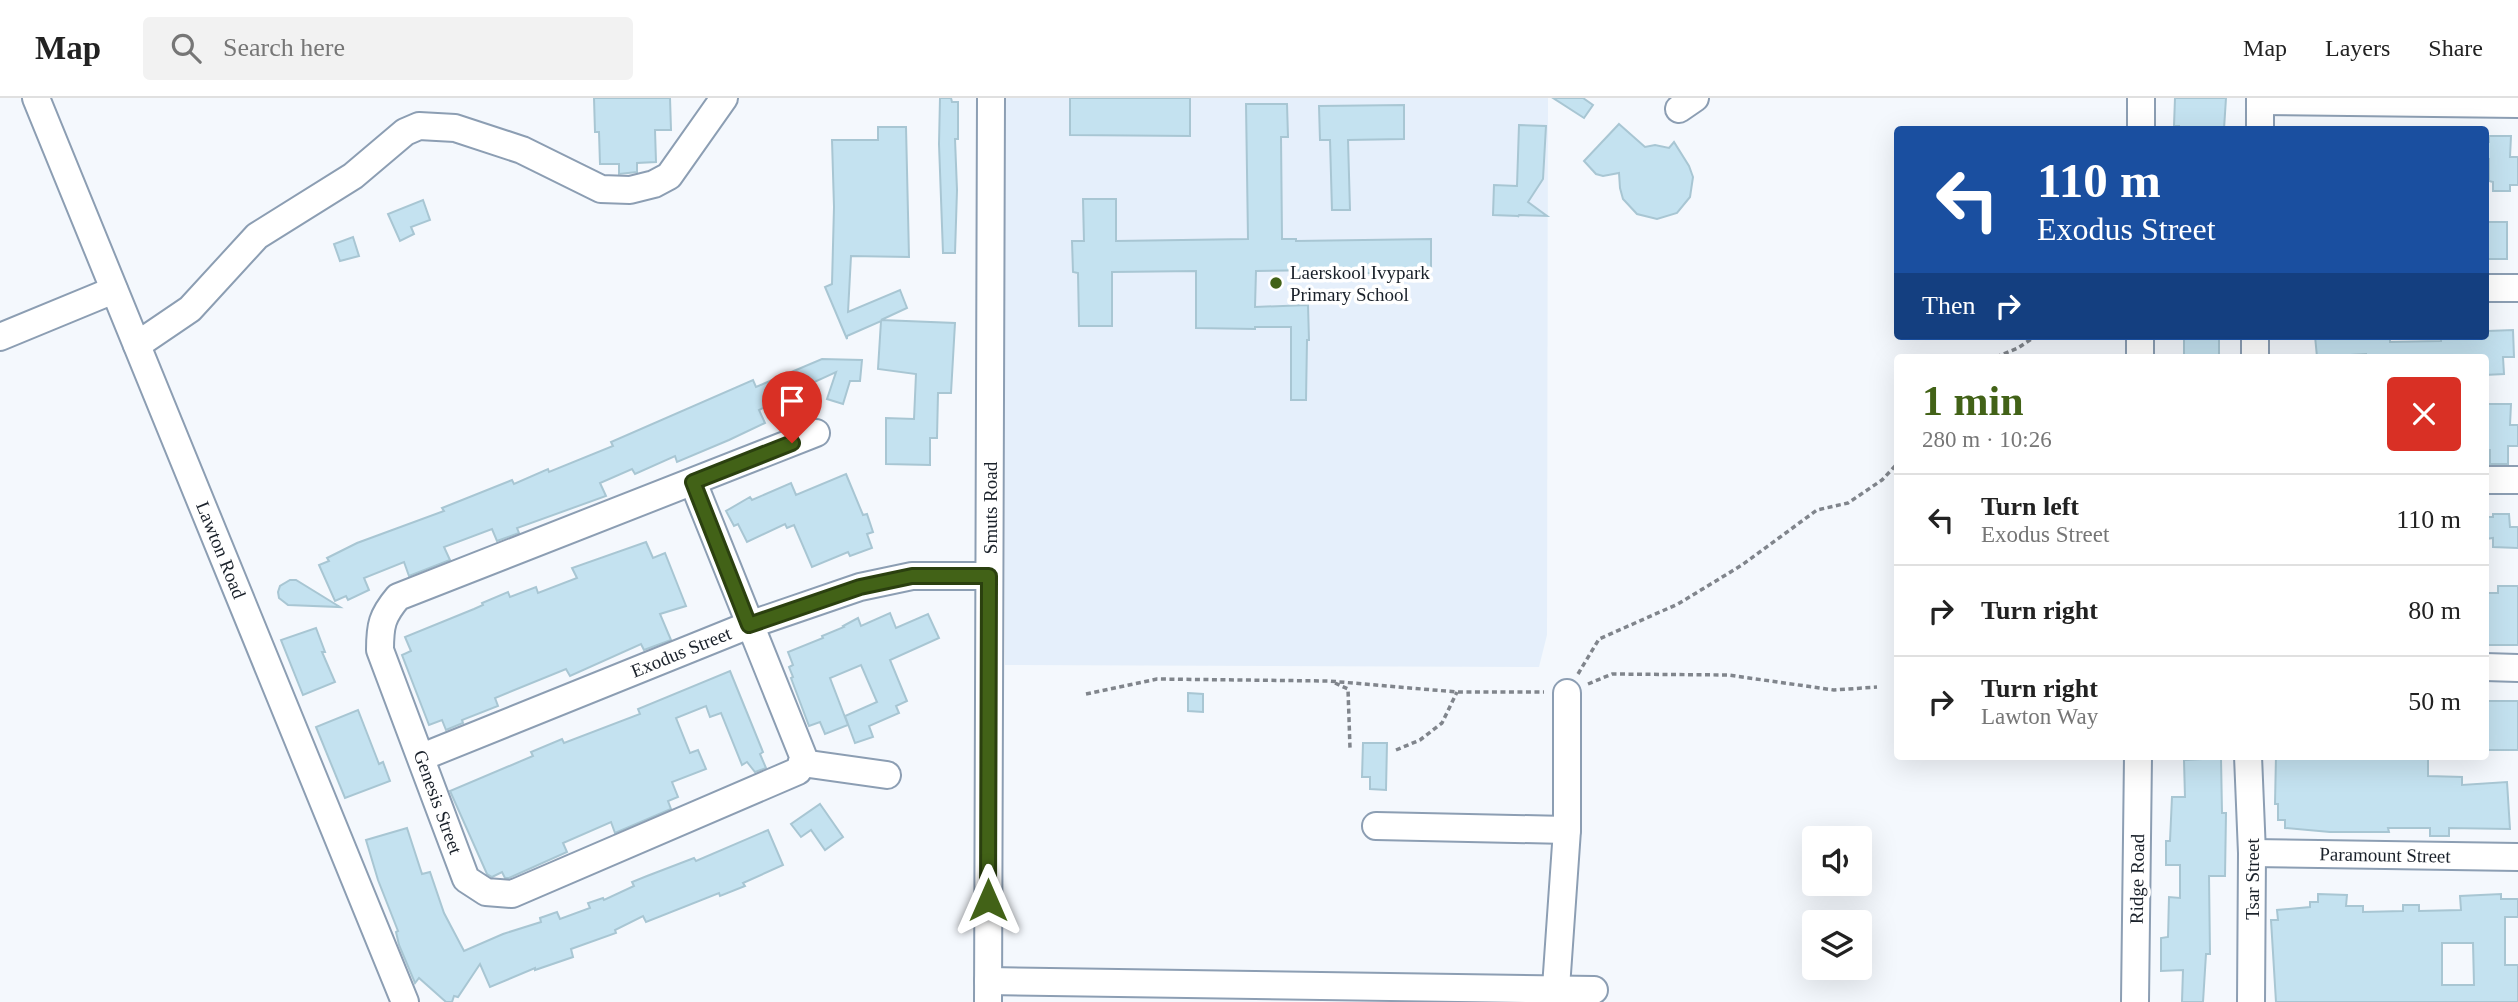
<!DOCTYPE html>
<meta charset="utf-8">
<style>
body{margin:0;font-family:Georgia,serif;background:#f2f2f2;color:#222;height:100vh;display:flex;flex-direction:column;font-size:26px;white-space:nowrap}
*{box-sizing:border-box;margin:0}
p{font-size:23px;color:#767676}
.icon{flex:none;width:38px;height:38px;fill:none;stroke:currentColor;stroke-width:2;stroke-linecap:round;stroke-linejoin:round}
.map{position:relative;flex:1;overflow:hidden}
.details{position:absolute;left:1894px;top:256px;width:595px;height:406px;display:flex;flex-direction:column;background:#fff;border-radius:7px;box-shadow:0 7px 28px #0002}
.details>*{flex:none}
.banner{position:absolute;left:1894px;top:28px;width:595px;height:214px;border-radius:7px;box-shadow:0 7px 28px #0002;background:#1a4fa0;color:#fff;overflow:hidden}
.fabs{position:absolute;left:1802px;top:728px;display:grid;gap:14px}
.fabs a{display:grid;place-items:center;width:70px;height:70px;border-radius:7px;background:#fff;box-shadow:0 7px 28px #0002;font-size:35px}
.pin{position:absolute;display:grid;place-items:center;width:60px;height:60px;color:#fff;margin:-72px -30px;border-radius:50% 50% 50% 0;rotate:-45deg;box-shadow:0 0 7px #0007}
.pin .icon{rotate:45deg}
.me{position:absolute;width:77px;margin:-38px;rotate:0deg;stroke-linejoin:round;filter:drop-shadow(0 0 5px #0008)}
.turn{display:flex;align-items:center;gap:24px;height:147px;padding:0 28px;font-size:32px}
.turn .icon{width:91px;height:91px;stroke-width:2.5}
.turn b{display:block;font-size:49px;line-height:60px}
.then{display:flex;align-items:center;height:66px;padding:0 28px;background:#0003;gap:14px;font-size:26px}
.round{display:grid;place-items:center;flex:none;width:74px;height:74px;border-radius:7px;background:#f2f2f2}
.overview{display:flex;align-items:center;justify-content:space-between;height:119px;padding:0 28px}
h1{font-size:42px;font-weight:600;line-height:52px;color:#426217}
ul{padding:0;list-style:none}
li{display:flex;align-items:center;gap:21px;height:91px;padding:0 28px;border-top:2px solid #e0e0e0}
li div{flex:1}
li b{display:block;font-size:26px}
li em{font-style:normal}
header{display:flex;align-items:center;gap:42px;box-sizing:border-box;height:98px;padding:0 35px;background:#fff;border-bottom:2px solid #e0e0e0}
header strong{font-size:33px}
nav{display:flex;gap:38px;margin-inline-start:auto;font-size:24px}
.search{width:490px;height:63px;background:#f2f2f2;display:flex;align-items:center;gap:18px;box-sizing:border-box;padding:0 24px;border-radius:7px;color:#767676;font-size:26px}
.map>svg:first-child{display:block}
.built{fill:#e5effb}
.building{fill:#c4e2f0;stroke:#a8c6d3;stroke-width:2;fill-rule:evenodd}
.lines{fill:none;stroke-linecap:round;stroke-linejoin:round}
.minor-casing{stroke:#8c9eb3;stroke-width:30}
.path{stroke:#80858c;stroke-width:3.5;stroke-dasharray:5 3.5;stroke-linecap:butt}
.minor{stroke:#fff;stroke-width:26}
.route-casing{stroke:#2b400f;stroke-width:18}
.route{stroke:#426217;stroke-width:12}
.poi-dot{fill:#426217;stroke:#fff;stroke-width:2.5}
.labels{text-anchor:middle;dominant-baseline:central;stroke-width:7;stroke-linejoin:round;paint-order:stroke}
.poi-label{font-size:19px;fill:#1a212a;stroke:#fff;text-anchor:start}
.street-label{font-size:19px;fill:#1a212a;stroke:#fff}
</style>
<header>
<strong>Map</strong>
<div class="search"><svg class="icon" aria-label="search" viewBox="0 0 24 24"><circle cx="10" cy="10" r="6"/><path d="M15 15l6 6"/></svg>Search here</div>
<nav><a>Map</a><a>Layers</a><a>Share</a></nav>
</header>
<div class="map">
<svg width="2518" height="904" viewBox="0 0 2518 904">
<rect width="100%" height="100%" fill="#f4f8fd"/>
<path class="built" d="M 1004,0 L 1548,0 L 1547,537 L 1539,569 L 1005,567 Z"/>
<g class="building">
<path d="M 594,0 L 670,0 L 671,32 L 655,32 L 656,64 L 637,65 L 637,74 L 619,76 L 619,66 L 600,66 L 599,34 L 595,34 Z"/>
<path d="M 940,0 L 951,0 L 952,4 L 958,4 L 958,41 L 955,41 L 957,92 L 955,155 L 943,155 L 939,46 Z"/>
<path d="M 1070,0 L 1190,0 L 1190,38 L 1070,37 Z"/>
<path d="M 1553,0 L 1583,0 L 1593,7 L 1584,20 Z"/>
<path d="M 2175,0 L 2226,0 L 2224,31 L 2179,32 L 2179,28 L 2174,28 Z"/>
<path d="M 1246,6 L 1287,6 L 1288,39 L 1281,39 L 1282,141 L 1296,141 L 1296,143 L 1431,141 L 1431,174 L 1321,176 L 1321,172 L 1256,173 L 1255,209 L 1308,207 L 1309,242 L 1307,242 L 1306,302 L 1291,302 L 1291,229 L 1255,229 L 1255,231 L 1196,230 L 1196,173 L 1112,174 L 1112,228 L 1079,228 L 1078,175 L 1073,174 L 1072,143 L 1084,143 L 1083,101 L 1116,101 L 1116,143 L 1248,141 Z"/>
<path d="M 1404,7 L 1404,41 L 1348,42 L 1350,112 L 1332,112 L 1330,42 L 1320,42 L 1319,8 Z"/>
<path d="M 1619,26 L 1645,49 L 1655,47 L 1669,50 L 1674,44 L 1689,68 L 1693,79 L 1690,99 L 1677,115 L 1657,121 L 1637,116 L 1623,101 L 1620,90 L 1619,75 L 1603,78 L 1596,76 L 1584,63 Z"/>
<path d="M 1519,27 L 1546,28 L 1543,81 L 1528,104 L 1547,118 L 1519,117 L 1518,119 L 1518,118 L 1493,117 L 1494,87 L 1517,88 Z"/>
<path d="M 878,29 L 906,29 L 909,159 L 851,158 L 848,214 L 900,192 L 907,210 L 881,222 L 955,225 L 951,295 L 938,295 L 937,340 L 930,340 L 930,367 L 886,366 L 886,320 L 914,321 L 916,276 L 878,271 L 881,223 L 847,238 L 847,241 L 825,189 L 832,186 L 834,109 L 832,42 L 878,42 Z"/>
<path d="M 2489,38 L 2511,38 L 2510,59 L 2518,59 L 2518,87 L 2510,87 L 2510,93 L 2493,93 L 2493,84 L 2489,83 L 2489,61 L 2485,61 L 2485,44 L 2489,44 Z"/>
<path d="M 423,102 L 430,122 L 411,129 L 414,136 L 400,143 L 388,116 Z"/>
<rect x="2485" y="124" width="22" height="37"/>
<path d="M 353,139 L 359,158 L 340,163 L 334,146 Z"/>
<path d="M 2513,232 L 2514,259 L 2503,259 L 2504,276 L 2485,277 L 2485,259 L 2366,259 L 2366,256 L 2317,259 L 2315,238 L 2390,238 L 2390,244 L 2441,243 L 2441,238 L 2488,238 L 2488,233 Z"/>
<path d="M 2219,240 L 2219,257 L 2184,259 L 2184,241 Z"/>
<path d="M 822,261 L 862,262 L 860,283 L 850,283 L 843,306 L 827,301 L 836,274 L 764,307 L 765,309 L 759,312 L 765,325 L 729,342 L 677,364 L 675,358 L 635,376 L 632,371 L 600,385 L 606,398 L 517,430 L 519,435 L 497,443 L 492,431 L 444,449 L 450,462 L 409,478 L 404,464 L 364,480 L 369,492 L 348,502 L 346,498 L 335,503 L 319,467 L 329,463 L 327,460 L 357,445 L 444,413 L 442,410 L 512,382 L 514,386 L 548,371 L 549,374 L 613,348 L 611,344 L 753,282 L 756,289 Z"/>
<path d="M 2487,306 L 2511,306 L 2510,327 L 2518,327 L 2518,348 L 2508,348 L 2508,366 L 2490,366 L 2490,352 L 2485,352 Z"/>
<path d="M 846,376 L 863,417 L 867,416 L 873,434 L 867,436 L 872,450 L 850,458 L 848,454 L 812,469 L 794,427 L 787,430 L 785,426 L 747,444 L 738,426 L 734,428 L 726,413 L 750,399 L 752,402 L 791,385 L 796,397 Z"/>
<path d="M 2493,416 L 2509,416 L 2510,429 L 2518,429 L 2518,450 L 2493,449 L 2493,440 L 2485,441 L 2485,419 L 2493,419 Z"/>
<path d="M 646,444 L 653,460 L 665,455 L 686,508 L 660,516 L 671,542 L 644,552 L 641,546 L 570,578 L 566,571 L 495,600 L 498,608 L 462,622 L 463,625 L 446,632 L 442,622 L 429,627 L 402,557 L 411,553 L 405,539 L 474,511 L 483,507 L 482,505 L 508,494 L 510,499 L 536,489 L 538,495 L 577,480 L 572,470 Z"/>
<path d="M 290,482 L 296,482 L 340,509 L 288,507 L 279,500 L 278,494 L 280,488 Z"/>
<path d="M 2498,488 L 2518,488 L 2518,547 L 2485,547 L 2485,495 L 2498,495 Z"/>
<path d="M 890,515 L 896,530 L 928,516 L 939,540 L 890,562 L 907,603 L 896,608 L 899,615 L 869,628 L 873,639 L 855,645 L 845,618 L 877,604 L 861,567 L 830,580 L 848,627 L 825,636 L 820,624 L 809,628 L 791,580 L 793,579 L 789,569 L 793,567 L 788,554 L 823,540 L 822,538 L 844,529 L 843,528 L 858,520 L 861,528 Z"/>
<path d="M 316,530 L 325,554 L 322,554 L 335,584 L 303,597 L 281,542 Z"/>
<path d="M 730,573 L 763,654 L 760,656 L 766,670 L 755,674 L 747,664 L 742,667 L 721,615 L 710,619 L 706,608 L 676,620 L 690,655 L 698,652 L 706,671 L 672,684 L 678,699 L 668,703 L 671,711 L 615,735 L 611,724 L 563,745 L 567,754 L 509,780 L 505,780 L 502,774 L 492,779 L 487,776 L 450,693 L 533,658 L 531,654 L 562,641 L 564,645 L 640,616 L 638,611 Z"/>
<path d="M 1188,595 L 1203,596 L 1203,614 L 1188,613 Z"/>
<rect x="2485" y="603" width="33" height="49"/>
<path d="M 358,612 L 379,666 L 383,664 L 390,683 L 345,700 L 316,629 Z"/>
<path d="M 1363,645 L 1387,645 L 1386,692 L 1370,691 L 1370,679 L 1362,679 Z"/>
<path d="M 2276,658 L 2428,658 L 2428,678 L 2462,679 L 2462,687 L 2507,684 L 2510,731 L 2449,730 L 2449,738 L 2430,738 L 2430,730 L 2388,730 L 2389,734 L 2330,734 L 2285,730 L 2285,722 L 2278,722 L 2278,706 L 2275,706 Z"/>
<path d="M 2221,660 L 2222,715 L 2226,715 L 2225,778 L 2209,778 L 2210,856 L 2206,856 L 2203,904 L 2182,904 L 2183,872 L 2161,873 L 2161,840 L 2168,839 L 2169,799 L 2180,800 L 2180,767 L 2166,767 L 2166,743 L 2170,743 L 2172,699 L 2185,699 L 2184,662 Z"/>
<path d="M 820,706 L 843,739 L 825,752 L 811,732 L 801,739 L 791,726 Z"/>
<path d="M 407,730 L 422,776 L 430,774 L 444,815 L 464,853 L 503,836 L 541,824 L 540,820 L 557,814 L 560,821 L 590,810 L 588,805 L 603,800 L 604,802 L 634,788 L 632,784 L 647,778 L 694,760 L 696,763 L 768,732 L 783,767 L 743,785 L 745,788 L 720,798 L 719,795 L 646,824 L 643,818 L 615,832 L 616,835 L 571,851 L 573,859 L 535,872 L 535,870 L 490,889 L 480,866 L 458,899 L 454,898 L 452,904 L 446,904 L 419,880 L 415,885 L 399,847 L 396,834 L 398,833 L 378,782 L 366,742 Z"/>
<path d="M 2318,796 L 2347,797 L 2346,808 L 2363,808 L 2363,814 L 2403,813 L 2403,807 L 2419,807 L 2419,813 L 2461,812 L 2460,798 L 2501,796 L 2501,801 L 2518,801 L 2518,819 L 2505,819 L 2505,867 L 2518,867 L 2518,904 L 2276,904 L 2271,822 L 2278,822 L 2277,812 L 2310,809 L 2310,804 L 2318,804 ZM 2442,845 L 2473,845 L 2474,887 L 2442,887 Z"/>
</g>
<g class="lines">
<g class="minor-casing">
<g id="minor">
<path d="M 36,0 L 405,904"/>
<path d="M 2260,3 L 2518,6"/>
<path d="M 1679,11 L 1695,0"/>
<path d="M 2141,32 L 2141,0"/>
<path d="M 2260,32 L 2260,0"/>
<path d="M 2485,190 L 2518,190"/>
<path d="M 0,239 L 114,192"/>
<path d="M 137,247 L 190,211 L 257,138 L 353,78 L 405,34 L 419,28 L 455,30 L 522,52 L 601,91 L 630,92 L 654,86 L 669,78 L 724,0"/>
<path d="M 2140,259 L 2140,238"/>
<path d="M 2255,259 L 2255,238"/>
<path d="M 2485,382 L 2518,382"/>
<path d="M 693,384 L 803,658 L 802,665"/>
<path d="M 2485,569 L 2518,570"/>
<path d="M 2248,658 L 2252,755 L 2251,904"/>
<path d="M 422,659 L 749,527 L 860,489 L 912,478 L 989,478"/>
<path d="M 802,665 L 798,673 L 512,796 L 486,794 L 466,781 L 380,552 C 380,527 382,518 398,499 L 816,335"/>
<path d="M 802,665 L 887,677"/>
<path d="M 1376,728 L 1567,732"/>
<path d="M 2252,755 L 2518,759"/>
<path d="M 988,883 L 1594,892"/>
<path d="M 988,904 L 991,0"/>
<path d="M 1555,904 L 1567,732 L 1567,595"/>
<path d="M 2135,904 L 2138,658"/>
</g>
</g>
<g class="path">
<path d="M 1996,259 L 2018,250 L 2036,238"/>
<path d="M 1578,576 L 1599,541 L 1678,506 L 1742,467 L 1817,412 L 1848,405 L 1882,382 L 1897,366"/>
<path d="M 1335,585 L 1348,591 L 1350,650"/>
<path d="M 1588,586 L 1612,576 L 1728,577 L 1834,592 L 1877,589"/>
<path d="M 1086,596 L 1157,581 L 1329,583 L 1457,594 L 1544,594"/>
<path d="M 1396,652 L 1420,642 L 1442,625 L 1457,594"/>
</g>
<use href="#minor" class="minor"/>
</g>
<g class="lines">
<g class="route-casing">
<path id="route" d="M 792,345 L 693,384 L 749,527 L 860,489 L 912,478 L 989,478 L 988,802"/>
</g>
<use href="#route" class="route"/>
</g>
<circle class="poi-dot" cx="1276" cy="185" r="7"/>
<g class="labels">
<g class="poi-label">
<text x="1290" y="174">Laerskool Ivypark<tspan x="1290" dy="22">Primary School</tspan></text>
</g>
<g class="street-label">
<text transform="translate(990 410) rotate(-90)">Smuts Road</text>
<text transform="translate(221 452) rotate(68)">Lawton Road</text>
<text transform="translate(681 554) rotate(-22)">Exodus Street</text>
<text transform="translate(438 704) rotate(70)">Genesis Street</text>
<text transform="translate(2385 757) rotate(1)">Paramount Street</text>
<text transform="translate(2137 781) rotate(-89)">Ridge Road</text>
<text transform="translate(2252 781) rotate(-90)">Tsar Street</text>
</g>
</g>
</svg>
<div class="fabs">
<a><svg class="icon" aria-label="sound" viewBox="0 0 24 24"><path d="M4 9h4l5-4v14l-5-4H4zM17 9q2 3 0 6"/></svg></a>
<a><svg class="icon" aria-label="layers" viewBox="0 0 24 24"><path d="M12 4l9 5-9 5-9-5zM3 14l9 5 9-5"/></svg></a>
</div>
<div class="pin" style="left:792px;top:345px;background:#d93025"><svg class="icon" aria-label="arrive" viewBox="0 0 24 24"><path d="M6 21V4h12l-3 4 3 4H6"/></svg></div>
<svg class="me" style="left:988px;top:802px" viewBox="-20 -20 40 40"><path d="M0-17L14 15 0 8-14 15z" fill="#426217" stroke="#fff" stroke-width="4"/></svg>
<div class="banner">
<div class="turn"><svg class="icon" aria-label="left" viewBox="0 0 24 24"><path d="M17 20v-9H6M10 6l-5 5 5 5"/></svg><div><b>110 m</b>Exodus Street</div></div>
<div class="then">Then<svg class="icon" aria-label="right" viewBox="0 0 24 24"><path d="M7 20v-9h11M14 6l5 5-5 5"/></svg></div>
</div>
<section class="details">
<div class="overview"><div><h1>1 min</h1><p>280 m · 10:26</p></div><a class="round" style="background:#d93025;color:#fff"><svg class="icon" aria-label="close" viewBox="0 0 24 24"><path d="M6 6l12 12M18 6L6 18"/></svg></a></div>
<ul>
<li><svg class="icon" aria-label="left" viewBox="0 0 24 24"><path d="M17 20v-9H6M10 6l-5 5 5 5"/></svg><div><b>Turn left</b><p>Exodus Street</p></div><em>110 m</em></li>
<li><svg class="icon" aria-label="right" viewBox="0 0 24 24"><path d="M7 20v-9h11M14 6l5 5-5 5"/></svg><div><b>Turn right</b></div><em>80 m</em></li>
<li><svg class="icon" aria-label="right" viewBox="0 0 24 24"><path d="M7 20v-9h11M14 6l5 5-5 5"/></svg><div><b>Turn right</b><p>Lawton Way</p></div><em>50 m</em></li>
</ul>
</section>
</div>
